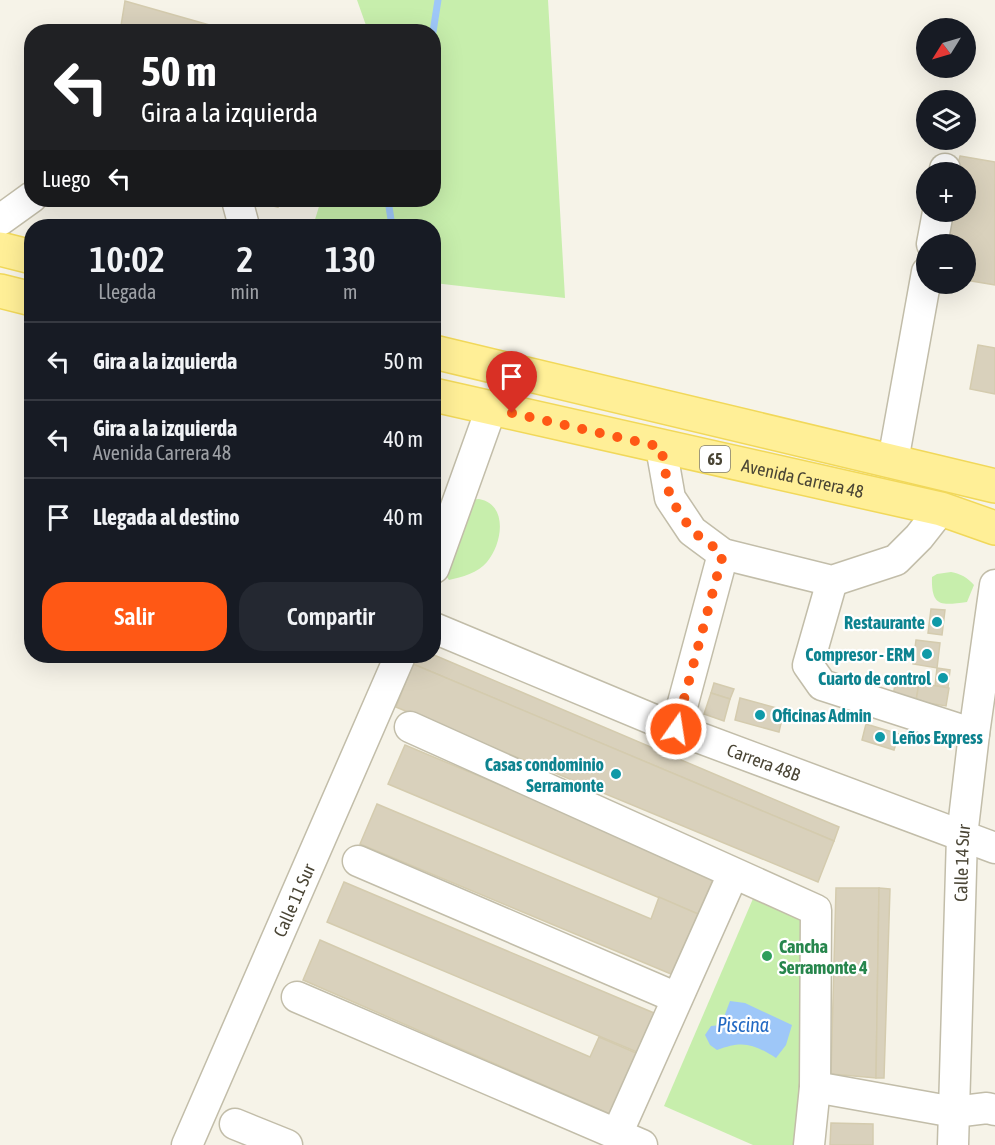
<!DOCTYPE html>
<html lang="es">
<meta charset="utf-8">
<style>
body{margin:0;font-family:"Asap Condensed",sans-serif;background:#242831;color:#f1f3f6;height:100vh;display:flex;flex-direction:column;font-size:22px;white-space:nowrap}
*{box-sizing:border-box;margin:0}
p{font-size:20px;color:#9ea1a6}
.icon{flex:none;width:33px;height:33px;fill:none;stroke:currentColor;stroke-width:2;stroke-linecap:round;stroke-linejoin:round}
.map{position:relative;flex:1;overflow:hidden}
.details{position:absolute;left:24px;top:219px;width:417px;height:444px;display:flex;flex-direction:column;background:#171b24;border-radius:24px;box-shadow:0 6px 24px #0002}
.details>*{flex:none}
.top-card{position:absolute;left:24px;top:24px;width:417px;height:183px;border-radius:24px;box-shadow:0 6px 24px #0002;background:#202124;color:#fff;overflow:hidden}
.needle{width:39px;rotate:233deg}
.tools{position:absolute;left:916px;top:18px;display:grid;gap:12px}
.tools a{display:grid;place-items:center;width:60px;height:60px;border-radius:50%;background:#171b24;box-shadow:0 6px 24px #0002;font-size:30px}
.pin{position:absolute;display:grid;place-items:center;width:51px;height:51px;color:#fff;margin:-62px -26px;border-radius:50% 50% 50% 0;rotate:-45deg;box-shadow:0 0 6px #0007}
.pin .icon{rotate:45deg}
.me{position:absolute;width:66px;margin:-33px;rotate:13deg;stroke-linejoin:round;filter:drop-shadow(0 0 4px #0008)}
.turn{display:flex;align-items:center;gap:21px;height:126px;padding:0 18px;font-size:27px}
.turn .icon{width:78px;height:78px;stroke-width:2.5}
.turn b{display:block;font-size:42px;line-height:51px}
.then{display:flex;align-items:center;height:57px;padding:0 18px;background:#0003;gap:12px;font-size:22px}
.eta{display:flex;justify-content:space-evenly;align-items:center;height:102px;text-align:center}
.eta b{font-size:36px;font-weight:600;line-height:42px}
.cta{display:flex;gap:12px;margin-top:auto;padding:12px 18px}
.cta a{flex:1;height:69px;border-radius:24px;background:#ff5815;color:#fff;font-size:24px;font-weight:600;line-height:69px;text-align:center}
.cta a+a{background:#242831;color:#f1f3f6}
ul{padding:0;list-style:none}
li{display:flex;align-items:center;gap:18px;height:78px;padding:0 18px;border-top:2px solid #363941}
li div{flex:1}
li b{display:block;font-size:22px}
li em{font-style:normal}
.map>svg:first-child{display:block}
.green{fill:#c7eeac}
.water{fill:#9ec7f8}
.lines{fill:none;stroke-linecap:round;stroke-linejoin:round}
.stream{stroke:#9ec7f8;stroke-width:7}
.building{fill:#d9d1bc;stroke:#d4cbae;stroke-width:1.5}
.minor-casing{stroke:#c2bda9;stroke-width:33}
.major-casing{stroke:#f1d85a;stroke-width:36}
.minor{stroke:#fff;stroke-width:30}
.major{stroke:#ffef97;stroke-width:33}
.route{stroke:#ff5815;stroke-width:10;stroke-dasharray:0 18}
.culture-dot{fill:#0f9aa8;stroke:#fff;stroke-width:2}
.leisure-dot{fill:#2e9e5b;stroke:#fff;stroke-width:2}
.labels{text-anchor:middle;dominant-baseline:central;stroke-width:4.5;stroke-linejoin:round;paint-order:stroke}
.shield{fill:#fff;stroke:#807d72;stroke-width:1.5}
.shield-label{font-size:16px;font-weight:bold;fill:#4a4535}
.street-label{font-size:18px;fill:#4a4535;stroke:#fff}
.culture-label{font-size:18px;font-weight:bold;fill:#0d838f;stroke:#fff;text-anchor:end}
.leisure-label{font-size:18px;font-weight:bold;fill:#27864d;stroke:#fff;text-anchor:start}
.water-label{font-size:20px;font-style:italic;fill:#2269c3;stroke:#fff}
</style>
<div class="map">
<svg width="995" height="1145" viewBox="0 0 995 1145">
<rect width="100%" height="100%" fill="#f6f3e8"/>
<g class="green">
<path d="M 357,0 L 548,0 L 565,298 L 434,283 L 434,226 L 313,226 L 321,200 L 434,200 L 434,32 L 368,31 Z"/>
<path d="M 479,499 C 508,504 503,543 487,562 C 478,573 462,577 449,580 L 441,569 L 466,500 Z"/>
<path d="M 951,572 C 961,574 967,577 974,585 L 967,602 C 942,605 931,608 932,577 L 937,574 Z"/>
<path d="M 755,894 L 809,915 L 807,1024 L 793,1145 L 753,1145 L 664,1106 Z"/>
</g>
<path class="water" d="M 730,1001 L 745,1003 L 792,1025 L 786,1045 L 776,1058 C 754,1044 743,1040 717,1050 L 710,1045 L 705,1035 L 711,1026 L 721,1025 Z"/>
<g class="lines">
<g class="stream">
<path d="M 433,32 L 438,0"/>
<path d="M 388,200 L 392,226"/>
</g>
</g>
<g class="building">
<path d="M 125,1 L 234,32 L 120,32 Z"/>
<path d="M 960,156 L 995,162 L 995,285 L 966,280 L 966,244 L 942,244 L 949,212 L 966,212 L 966,172 L 956,172 Z"/>
<path d="M 246,200 L 280,200 L 278,207 Z"/>
<path d="M 978,345 L 995,348 L 995,394 L 970,389 Z"/>
<path d="M 931,609 L 945,610 L 942,635 L 928,633 Z"/>
<path d="M 916,640 L 940,643 L 937,668 L 913,664 Z"/>
<path d="M 434,655 L 839,827 L 834,841 L 413,664 L 416,656 Z"/>
<path d="M 413,664 L 834,841 L 818,882 L 396,707 Z"/>
<path d="M 937,668 L 950,670 L 948,688 L 935,686 Z"/>
<path d="M 896,679 L 919,683 L 916,701 L 893,696 Z"/>
<path d="M 714,683 L 734,689 L 730,699 L 711,693 Z"/>
<path d="M 919,683 L 949,688 L 946,706 L 916,701 Z"/>
<path d="M 711,693 L 730,699 L 724,721 L 704,714 Z"/>
<path d="M 740,698 L 784,710 L 779,732 L 735,720 Z"/>
<path d="M 866,724 L 899,734 L 894,750 L 862,740 Z"/>
<path d="M 405,745 L 715,875 L 698,914 L 388,784 Z"/>
<path d="M 377,804 L 651,919 L 659,897 L 698,914 L 671,974 L 360,844 Z"/>
<path d="M 344,882 L 654,1013 L 637,1052 L 327,922 Z"/>
<path d="M 836,888 L 879,888 L 876,1078 L 831,1074 Z"/>
<path d="M 879,888 L 890,889 L 884,1078 L 876,1078 Z"/>
<path d="M 320,940 L 590,1057 L 599,1037 L 636,1053 L 610,1114 L 303,980 Z"/>
<path d="M 831,1123 L 873,1124 L 873,1145 L 830,1145 Z"/>
</g>
<g class="lines">
<g class="minor-casing">
<g id="minor">
<path d="M 945,172 L 945,169"/>
<path d="M 237,200 L 244,226"/>
<path d="M 0,220 L 32,197"/>
<path d="M 932,244 L 938,212"/>
<path d="M 661,447 L 670,498 L 692,531 L 723,554 L 832,581 L 896,560 L 919,537 L 941,509"/>
<path d="M 893,461 L 927,272"/>
<path d="M 434,568 L 491,409"/>
<path d="M 832,581 L 808,665 L 822,685 L 974,734"/>
<path id="s1" d="M 434,628 L 676,729 L 995,848"/>
<path d="M 410,727 L 816,910 L 815,1087 L 809,1145"/>
<path d="M 676,729 L 723,554"/>
<path d="M 358,861 L 677,998"/>
<path d="M 297,997 L 642,1145"/>
<path d="M 815,1087 L 954,1112 L 987,1108 L 995,1110"/>
<path d="M 235,1124 L 287,1145"/>
<path d="M 617,1134 L 733,874"/>
<path id="s2" d="M 187,1145 L 400,656"/>
<path id="s3" d="M 953,1145 L 962,836 L 974,734 L 995,585"/>
</g>
</g>
<g class="major-casing">
<g id="major">
<path d="M 0,249 L 32,257"/>
<path d="M 0,291 L 32,299"/>
<path d="M 434,352 L 995,486"/>
<path id="s4" d="M 434,395 L 941,509 L 995,528"/>
</g>
</g>
<use href="#minor" class="minor"/>
<use href="#major" class="major"/>
</g>
<g class="lines">
<path class="route" d="M 512,413 L 661,447 L 670,498 L 692,531 L 723,554 L 676,729"/>
</g>
<g class="culture-dot">
<circle cx="937" cy="622" r="6"/>
<circle cx="927" cy="654" r="6"/>
<circle cx="943" cy="678" r="6"/>
<circle cx="760" cy="715" r="6"/>
<circle cx="880" cy="737" r="6"/>
<circle cx="616" cy="774" r="6"/>
</g>
<circle class="leisure-dot" cx="767" cy="956" r="6"/>
<g class="labels">
<rect class="shield" x="700" y="446" width="30" height="26" rx="4.5"/>
<g class="shield-label">
<text x="715" y="459">65</text>
</g>
<g class="street-label">
<text stroke="none"><textPath href="#s4" startOffset="378">Avenida Carrera 48</textPath></text>
<text stroke="none"><textPath href="#s1" startOffset="356">Carrera 48B</textPath></text>
<text stroke="none"><textPath href="#s3" startOffset="282">Calle 14 Sur</textPath></text>
<text stroke="none"><textPath href="#s2" startOffset="267">Calle 11 Sur</textPath></text>
</g>
<g class="culture-label">
<text x="925" y="622">Restaurante</text>
<text x="915" y="654">Compresor - ERM</text>
<text x="931" y="678">Cuarto de control</text>
<text x="772" y="715" text-anchor="start">Oficinas Admin</text>
<text x="892" y="737" text-anchor="start">Leños Express</text>
<text x="604" y="764">Casas condominio<tspan x="604" dy="21">Serramonte</tspan></text>
</g>
<g class="leisure-label">
<text x="779" y="946">Cancha<tspan x="779" dy="21">Serramonte 4</tspan></text>
</g>
<g class="water-label">
<text x="743" y="1024">Piscina</text>
</g>
</g>
</svg>
<div class="tools">
<a><svg class="needle" viewBox="-14 -14 28 28"><path d="M0-13l5 13h-10z" fill="#e53935"/><path d="M0 13l5-13h-10z" fill="#9ea1a6"/></svg></a>
<a><svg class="icon" aria-label="layers" viewBox="0 0 24 24"><path d="M12 4l9 5-9 5-9-5zM3 14l9 5 9-5"/></svg></a>
<a>+</a>
<a>−</a>
</div>
<div class="pin" style="left:512px;top:413px;background:#d93025"><svg class="icon" aria-label="arrive" viewBox="0 0 24 24"><path d="M6 21V4h12l-3 4 3 4H6"/></svg></div>
<svg class="me" style="left:676px;top:729px" viewBox="-20 -20 40 40"><circle r="17" fill="#ff5815" stroke="#fff" stroke-width="3"/><path d="M0-11L8 9 0 5-8 9z" fill="#fff"/></svg>
<div class="top-card">
<div class="turn"><svg class="icon" aria-label="left" viewBox="0 0 24 24"><path d="M17 20v-9H6M10 6l-5 5 5 5"/></svg><div><b>50 m</b>Gira a la izquierda</div></div>
<div class="then">Luego<svg class="icon" aria-label="left" viewBox="0 0 24 24"><path d="M17 20v-9H6M10 6l-5 5 5 5"/></svg></div>
</div>
<section class="details">
<div class="eta">
<div><b>10:02</b><p>Llegada</p></div>
<div><b>2</b><p>min</p></div>
<div><b>130</b><p>m</p></div>
</div>
<ul>
<li><svg class="icon" aria-label="left" viewBox="0 0 24 24"><path d="M17 20v-9H6M10 6l-5 5 5 5"/></svg><div><b>Gira a la izquierda</b></div><em>50 m</em></li>
<li><svg class="icon" aria-label="left" viewBox="0 0 24 24"><path d="M17 20v-9H6M10 6l-5 5 5 5"/></svg><div><b>Gira a la izquierda</b><p>Avenida Carrera 48</p></div><em>40 m</em></li>
<li><svg class="icon" aria-label="arrive" viewBox="0 0 24 24"><path d="M6 21V4h12l-3 4 3 4H6"/></svg><div><b>Llegada al destino</b></div><em>40 m</em></li>
</ul>
<div class="cta"><a>Salir</a><a>Compartir</a></div>
</section>
</div>
